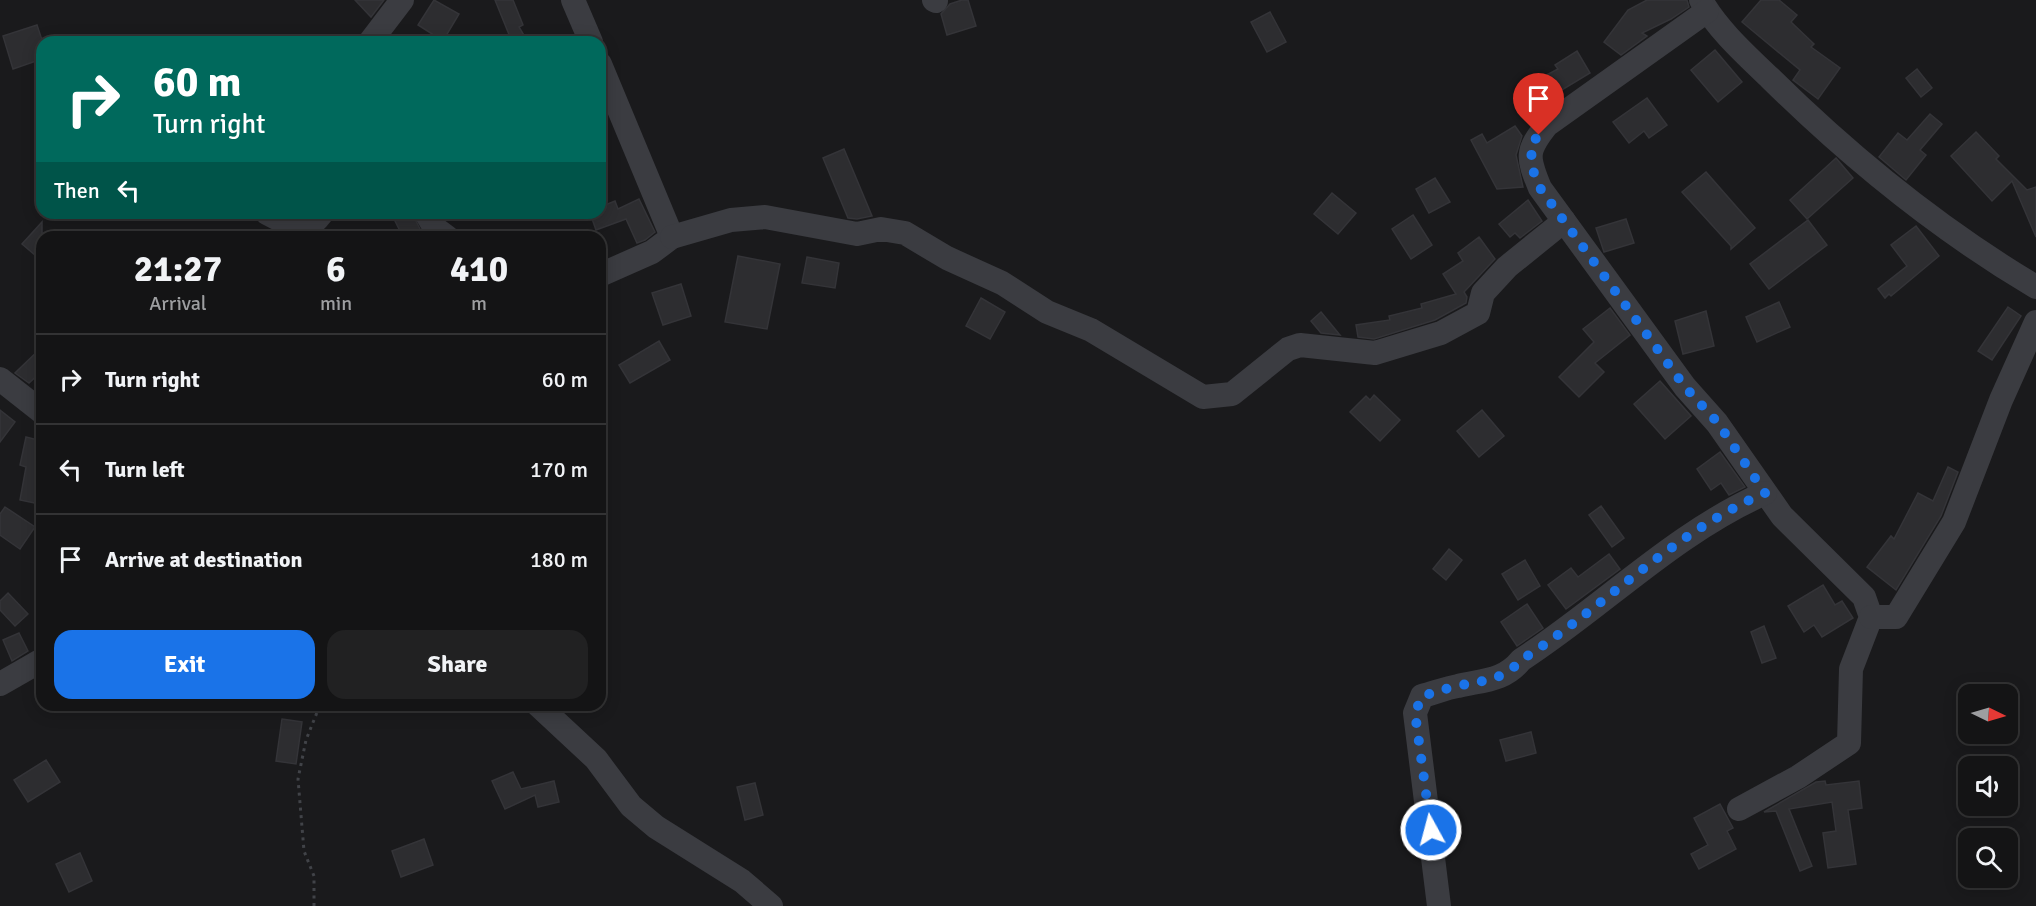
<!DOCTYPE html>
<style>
body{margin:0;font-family:Signika,sans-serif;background:#212122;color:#f1f3f6;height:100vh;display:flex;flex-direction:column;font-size:22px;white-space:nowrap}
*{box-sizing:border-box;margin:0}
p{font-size:20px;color:#9d9ea0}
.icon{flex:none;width:33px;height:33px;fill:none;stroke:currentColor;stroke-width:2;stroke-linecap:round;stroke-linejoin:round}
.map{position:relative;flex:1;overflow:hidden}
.drawer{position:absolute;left:36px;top:231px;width:570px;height:480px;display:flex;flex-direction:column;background:#141415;border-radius:18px;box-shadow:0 3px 15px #0003,0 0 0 2px #333334}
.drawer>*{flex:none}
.banner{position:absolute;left:36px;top:36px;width:570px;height:183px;border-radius:18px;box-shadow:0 3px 15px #0003,0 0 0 2px #333334;background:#00695c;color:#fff;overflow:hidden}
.needle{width:39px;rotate:95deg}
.tools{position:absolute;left:1958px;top:684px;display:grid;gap:12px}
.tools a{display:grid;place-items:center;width:60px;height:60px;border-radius:12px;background:#141415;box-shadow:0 3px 15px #0003,0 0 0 2px #333334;font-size:30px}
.pin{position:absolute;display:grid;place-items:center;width:51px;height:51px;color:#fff;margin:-62px -26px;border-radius:50% 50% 50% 0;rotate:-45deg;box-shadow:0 0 6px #0007}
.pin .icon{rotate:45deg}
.me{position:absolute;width:66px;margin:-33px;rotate:353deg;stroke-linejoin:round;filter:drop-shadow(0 0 4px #0008)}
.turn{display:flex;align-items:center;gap:21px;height:126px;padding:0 18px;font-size:27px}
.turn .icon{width:78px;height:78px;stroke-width:2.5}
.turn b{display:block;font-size:42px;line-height:51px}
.then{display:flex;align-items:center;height:57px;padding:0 18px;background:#0003;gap:12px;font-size:22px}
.eta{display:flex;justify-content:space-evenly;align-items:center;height:102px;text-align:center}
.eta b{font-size:36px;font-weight:700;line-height:42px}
.button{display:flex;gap:12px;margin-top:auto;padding:12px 18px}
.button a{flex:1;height:69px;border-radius:18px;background:#1a73e8;color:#fff;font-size:24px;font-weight:700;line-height:69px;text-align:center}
.button a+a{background:#212122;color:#f1f3f6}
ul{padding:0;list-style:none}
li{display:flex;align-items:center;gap:18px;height:90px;padding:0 18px;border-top:2px solid #333334}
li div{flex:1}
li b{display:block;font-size:22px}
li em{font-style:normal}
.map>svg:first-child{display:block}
.building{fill:#2d2d30;stroke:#343438;stroke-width:1.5}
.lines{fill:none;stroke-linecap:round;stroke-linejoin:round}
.path{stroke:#414348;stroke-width:3;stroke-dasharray:3 4.5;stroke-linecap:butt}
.minor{stroke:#3b3c41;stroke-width:24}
.route{stroke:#1a73e8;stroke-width:10;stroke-dasharray:0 18}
</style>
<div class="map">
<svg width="2036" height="906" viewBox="0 0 2036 906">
<rect width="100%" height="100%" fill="#1a1a1c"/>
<g class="building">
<path d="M 355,0 L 384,0 L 371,17 Z"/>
<path d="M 434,0 L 459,14 L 443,41 L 418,25 Z"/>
<path d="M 495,0 L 513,0 L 523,25 L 519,27 L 528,42 L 512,42 Z"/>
<path d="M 962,0 L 968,0 L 976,26 L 947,35 L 941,14 L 950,4 Z"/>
<path d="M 1647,0 L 1687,0 L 1689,7 L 1671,19 L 1642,33 L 1647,36 L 1621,55 L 1604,42 L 1628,10 Z"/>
<path d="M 1761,0 L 1779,0 L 1797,15 L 1791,22 L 1814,44 L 1811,47 L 1840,68 L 1818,99 L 1793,80 L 1800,70 L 1742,22 Z"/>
<path d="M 1270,12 L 1286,42 L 1267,52 L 1251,22 Z"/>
<path d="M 37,25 L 42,40 L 42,59 L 13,69 L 3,36 Z"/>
<path d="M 1715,50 L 1742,82 L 1718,102 L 1691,70 Z"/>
<path d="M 1577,51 L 1590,73 L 1555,94 L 1558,100 L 1530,118 L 1516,91 L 1558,69 L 1555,65 Z"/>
<path d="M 1917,69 L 1932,88 L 1921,97 L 1906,78 Z"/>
<path d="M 1647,98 L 1667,125 L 1649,138 L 1644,131 L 1629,143 L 1613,122 Z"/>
<path d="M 1930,114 L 1942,124 L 1920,150 L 1926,155 L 1906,180 L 1879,157 L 1898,133 L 1907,140 Z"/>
<path d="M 1515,126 L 1522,136 L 1516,155 L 1523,187 L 1497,189 L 1471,140 L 1482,134 L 1487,143 Z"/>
<path d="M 1976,132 L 1999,156 L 1996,159 L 2027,190 L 2036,187 L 2036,237 L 2012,181 L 1992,201 L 1951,156 Z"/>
<path d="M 844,149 L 872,216 L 857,219 L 848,218 L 823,158 Z"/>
<path d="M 1836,158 L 1853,178 L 1807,219 L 1790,200 Z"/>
<path d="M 1706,172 L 1755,228 L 1731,249 L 1731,246 L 1682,192 Z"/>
<path d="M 1435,178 L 1450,202 L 1429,213 L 1416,189 Z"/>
<path d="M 1332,193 L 1356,213 L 1338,234 L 1314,214 Z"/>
<path d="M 639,199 L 655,232 L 645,240 L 637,243 L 626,219 L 596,230 L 590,213 L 600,213 L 600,207 L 615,201 L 618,209 Z"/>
<path d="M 1528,200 L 1542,221 L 1520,238 L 1515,233 L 1510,237 L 1499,224 Z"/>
<path d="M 391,213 L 412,213 L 424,237 L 403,237 Z"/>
<path d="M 1413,215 L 1432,245 L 1411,259 L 1392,229 Z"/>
<path d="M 1626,219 L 1634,243 L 1604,252 L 1596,228 Z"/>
<path d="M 1808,220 L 1827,245 L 1769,289 L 1750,264 Z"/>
<path d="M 42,222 L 42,261 L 22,244 Z"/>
<path d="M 1916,226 L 1939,256 L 1891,296 L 1889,294 L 1885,298 L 1878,289 L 1907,266 L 1891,245 Z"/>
<path d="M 1479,237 L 1495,259 L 1464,292 L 1467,297 L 1466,303 L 1435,320 L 1374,339 L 1358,337 L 1356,325 L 1390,320 L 1389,316 L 1422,308 L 1421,304 L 1456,294 L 1443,274 L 1463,261 L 1458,253 Z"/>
<path d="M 738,256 L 780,264 L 767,329 L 725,322 Z"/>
<path d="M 807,257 L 839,263 L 835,288 L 802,283 Z"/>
<path d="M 681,284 L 691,316 L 663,325 L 652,293 Z"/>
<path d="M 981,298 L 1005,312 L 990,339 L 966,326 Z"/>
<path d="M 1779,302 L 1790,327 L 1757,342 L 1746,317 Z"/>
<path d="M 2008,307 L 2021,316 L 1992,360 L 1978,351 Z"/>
<path d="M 1610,308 L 1630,335 L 1595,363 L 1604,372 L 1579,397 L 1559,377 L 1594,342 L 1583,329 Z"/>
<path d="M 1706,311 L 1714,346 L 1683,354 L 1675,321 Z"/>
<path d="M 1321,312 L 1340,335 L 1321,333 L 1311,321 Z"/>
<path d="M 659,341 L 670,360 L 630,383 L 619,365 Z"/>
<path d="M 42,347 L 42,371 L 29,383 L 15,373 Z"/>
<path d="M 1660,381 L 1691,416 L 1665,439 L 1634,404 Z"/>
<path d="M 1374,395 L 1400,420 L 1380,441 L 1350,412 L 1366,396 L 1370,400 Z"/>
<path d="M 0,410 L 15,422 L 0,442 Z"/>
<path d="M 1482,410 L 1504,436 L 1479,457 L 1457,431 Z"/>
<path d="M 26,437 L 42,441 L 42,471 L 35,503 L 20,500 L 26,467 L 20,465 Z"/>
<path d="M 1720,452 L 1745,487 L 1729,495 L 1721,483 L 1711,490 L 1697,469 Z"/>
<path d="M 1948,467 L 1958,472 L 1941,516 L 1896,590 L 1867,567 L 1891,536 L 1894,539 L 1918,493 L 1933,501 Z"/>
<path d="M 1601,506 L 1624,538 L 1612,547 L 1589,515 Z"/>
<path d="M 5,507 L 35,527 L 20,549 L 0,535 L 0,514 Z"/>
<path d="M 1449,549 L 1462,560 L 1446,580 L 1433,569 Z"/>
<path d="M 1609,554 L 1620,569 L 1566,609 L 1548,585 L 1571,568 L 1578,577 Z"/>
<path d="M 1525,560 L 1540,586 L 1518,600 L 1502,574 Z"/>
<path d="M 1823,585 L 1835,605 L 1842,601 L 1853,618 L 1822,637 L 1814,625 L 1804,632 L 1788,606 Z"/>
<path d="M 8,593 L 28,614 L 15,626 L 0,610 L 0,601 Z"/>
<path d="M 1527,604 L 1543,628 L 1517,646 L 1501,622 Z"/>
<path d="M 1764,626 L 1776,658 L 1762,663 L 1751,632 Z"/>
<path d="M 19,633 L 28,651 L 12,661 L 3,640 Z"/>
<path d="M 282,719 L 302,722 L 296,764 L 276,761 Z"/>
<path d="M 1531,732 L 1536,753 L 1506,761 L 1500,740 Z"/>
<path d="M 46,760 L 60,782 L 28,802 L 14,780 Z"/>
<path d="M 513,772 L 521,789 L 554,781 L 559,802 L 538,807 L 535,795 L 505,809 L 492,781 Z"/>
<path d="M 1825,781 L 1826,785 L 1859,781 L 1862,808 L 1848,810 L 1856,864 L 1828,868 L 1823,833 L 1836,831 L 1832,802 L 1789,809 L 1812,866 L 1800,871 L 1776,811 L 1764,812 L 1816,782 Z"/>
<path d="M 755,783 L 763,815 L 745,820 L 737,787 Z"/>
<path d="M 1720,804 L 1733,828 L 1727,831 L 1736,849 L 1699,869 L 1691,854 L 1708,845 L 1694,818 Z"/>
<path d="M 424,839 L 433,865 L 401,877 L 392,851 Z"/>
<path d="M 80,853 L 92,881 L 69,892 L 56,864 Z"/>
</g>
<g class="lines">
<path class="path" d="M 314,906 L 314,876 L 304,851 L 298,779 L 306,740 L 320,705"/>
<g class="minor">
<path d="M 573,0 L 591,42"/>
<path d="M 934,0 L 936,1"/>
<path d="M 1701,0 C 1717,29 1746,55 1770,78 C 1850,157 1940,230 2036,287"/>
<path d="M 1707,11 L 1547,125 C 1526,151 1527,157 1540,188 L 1685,387 L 1717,423 L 1782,516 L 1864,597 L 1871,617 L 1851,669 L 1849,743 L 1798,777 L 1739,809"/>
<path d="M 370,42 L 402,0"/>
<path d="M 600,64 L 672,237 L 652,252 L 600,275"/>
<path d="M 267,213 L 296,228 L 317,219 L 322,213"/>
<path d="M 426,213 L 435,228 L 447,237"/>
<path d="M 672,237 L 731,220 L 765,217 L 857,234 L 881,229 L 905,233 L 947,258 L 1002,283 L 1047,312 L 1091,330 L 1203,397 L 1232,394 L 1288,349 L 1300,345 L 1375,353 L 1441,333 L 1478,313 L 1483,293 L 1507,267 L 1564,221"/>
<path d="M 0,379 L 42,412"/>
<path d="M 1871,617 L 1896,617 L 1954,522 L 2001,400 L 2036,322"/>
<path d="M 0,684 L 42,660"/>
<path d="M 538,705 L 596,759 L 631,806 L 656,827 L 742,881 L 771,906"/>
<path d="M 1439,906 L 1415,713 L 1422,696 C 1434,693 1446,688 1458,686 C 1483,680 1504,681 1521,660 C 1604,606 1673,534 1765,493"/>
</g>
</g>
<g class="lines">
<path class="route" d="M 1431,830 L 1415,713 L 1422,696 C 1434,693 1446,688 1458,686 C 1483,680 1503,681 1521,660 C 1605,607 1672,533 1765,493 L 1718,423 L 1685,387 L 1540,188 L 1532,168 L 1531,144 L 1539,135"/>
</g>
</svg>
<div class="tools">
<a><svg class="needle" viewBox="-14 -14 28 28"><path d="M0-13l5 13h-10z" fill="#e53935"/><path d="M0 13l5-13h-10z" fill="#9d9ea0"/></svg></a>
<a><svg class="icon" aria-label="sound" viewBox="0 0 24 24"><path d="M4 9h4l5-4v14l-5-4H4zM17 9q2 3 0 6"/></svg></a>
<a><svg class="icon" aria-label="search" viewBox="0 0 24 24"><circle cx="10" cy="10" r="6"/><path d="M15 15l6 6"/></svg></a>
</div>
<div class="pin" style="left:1539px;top:135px;background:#d93025"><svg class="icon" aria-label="arrive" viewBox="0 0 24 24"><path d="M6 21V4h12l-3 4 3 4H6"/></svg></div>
<svg class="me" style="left:1431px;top:830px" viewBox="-20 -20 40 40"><circle r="17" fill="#1a73e8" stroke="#fff" stroke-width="3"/><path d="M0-11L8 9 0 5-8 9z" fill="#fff"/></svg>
<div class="banner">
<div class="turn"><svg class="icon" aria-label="right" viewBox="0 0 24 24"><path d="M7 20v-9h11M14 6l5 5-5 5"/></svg><div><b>60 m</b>Turn right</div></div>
<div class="then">Then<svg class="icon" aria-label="left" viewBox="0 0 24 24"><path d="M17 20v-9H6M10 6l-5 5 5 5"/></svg></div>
</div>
<section class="drawer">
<div class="eta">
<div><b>21:27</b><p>Arrival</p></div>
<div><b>6</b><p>min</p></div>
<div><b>410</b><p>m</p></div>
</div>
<ul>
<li><svg class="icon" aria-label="right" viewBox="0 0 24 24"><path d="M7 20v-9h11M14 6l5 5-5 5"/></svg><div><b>Turn right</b></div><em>60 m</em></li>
<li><svg class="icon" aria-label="left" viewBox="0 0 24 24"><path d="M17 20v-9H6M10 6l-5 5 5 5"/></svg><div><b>Turn left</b></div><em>170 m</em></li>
<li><svg class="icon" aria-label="arrive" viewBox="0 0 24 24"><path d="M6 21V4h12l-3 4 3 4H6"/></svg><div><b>Arrive at destination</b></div><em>180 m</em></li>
</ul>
<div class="button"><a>Exit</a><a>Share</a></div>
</section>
</div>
